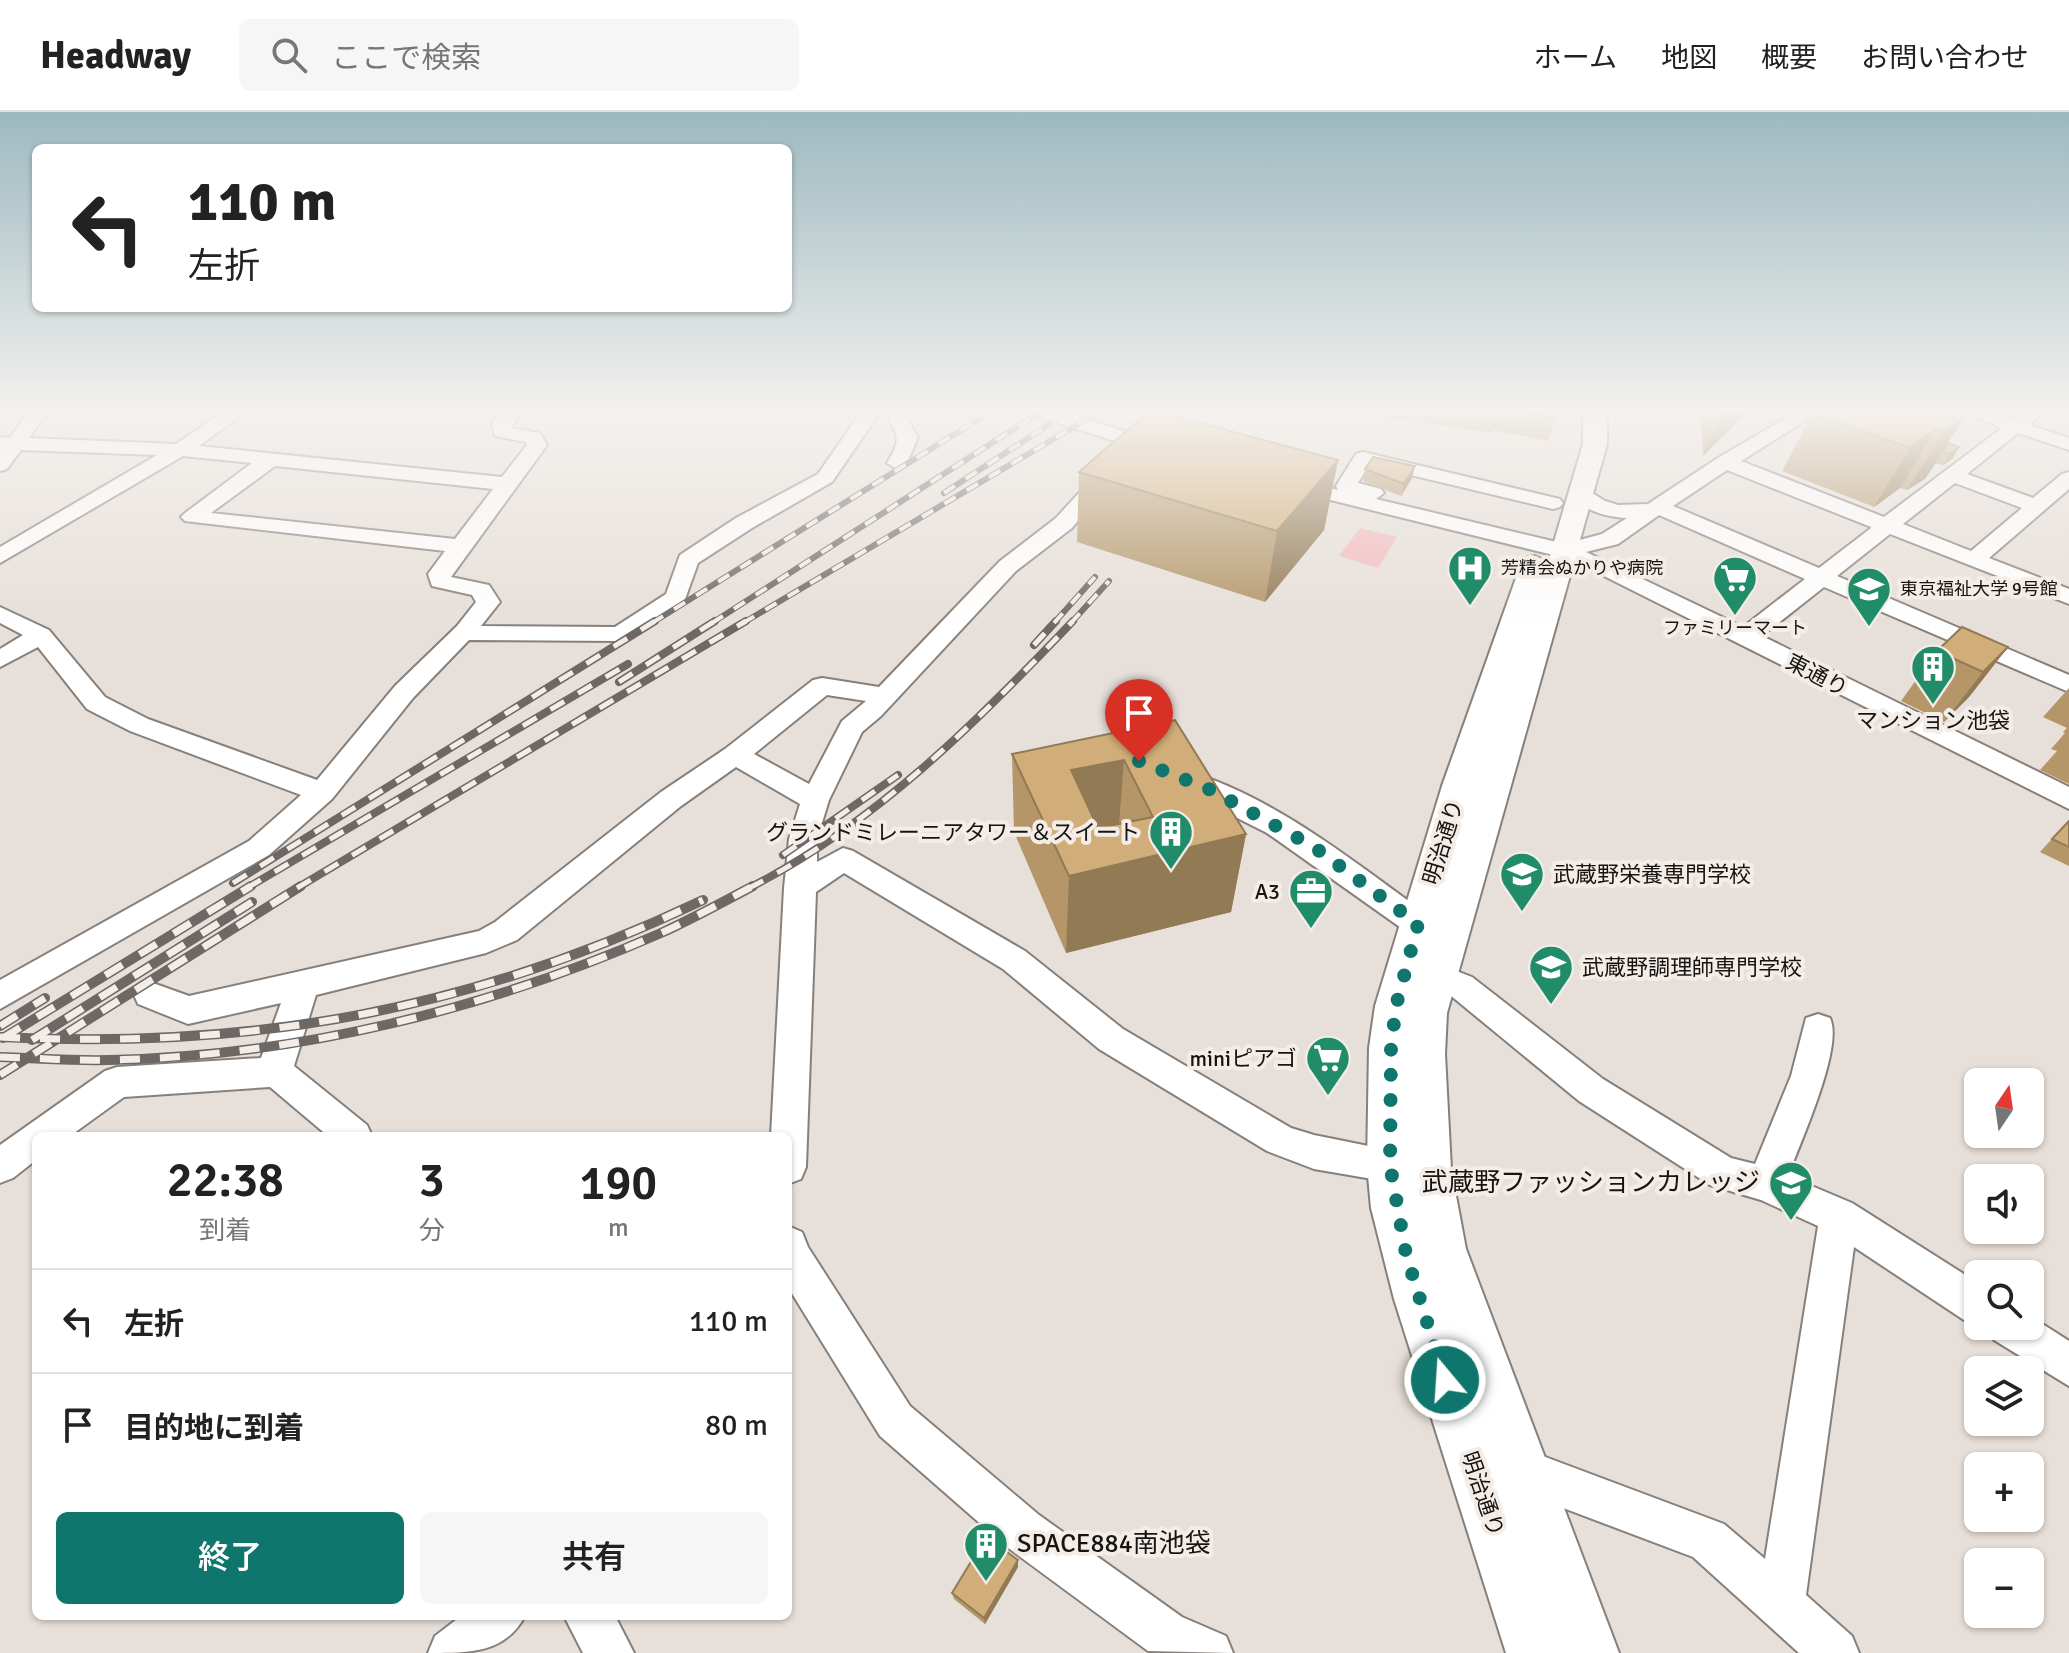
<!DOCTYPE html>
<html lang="ja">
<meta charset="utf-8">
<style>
body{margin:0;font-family:Signika,"Noto Sans JP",sans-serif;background:#f6f6f6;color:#222;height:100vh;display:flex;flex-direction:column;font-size:30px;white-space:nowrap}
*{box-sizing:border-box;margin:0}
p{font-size:26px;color:#767676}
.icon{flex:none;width:44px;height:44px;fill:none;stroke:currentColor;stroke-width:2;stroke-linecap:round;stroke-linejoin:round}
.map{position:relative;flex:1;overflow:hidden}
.side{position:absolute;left:32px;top:1020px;width:760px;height:488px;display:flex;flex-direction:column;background:#fff;border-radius:12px;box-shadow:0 2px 6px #0004}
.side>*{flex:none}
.banner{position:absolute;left:32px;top:32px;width:760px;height:168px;border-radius:12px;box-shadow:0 2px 6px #0004;background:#fff;color:#222;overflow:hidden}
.needle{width:52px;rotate:13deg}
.controls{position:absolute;left:1964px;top:956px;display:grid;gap:16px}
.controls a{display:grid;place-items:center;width:80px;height:80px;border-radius:12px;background:#fff;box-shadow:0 2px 6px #0004;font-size:40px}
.pin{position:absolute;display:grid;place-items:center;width:68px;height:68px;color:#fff;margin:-82px -34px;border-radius:50% 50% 50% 0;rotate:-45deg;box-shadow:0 0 8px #0007}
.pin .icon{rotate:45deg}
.me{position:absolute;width:88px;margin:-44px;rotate:342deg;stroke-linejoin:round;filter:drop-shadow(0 0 6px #0008)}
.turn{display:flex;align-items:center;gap:28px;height:168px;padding:0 24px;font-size:36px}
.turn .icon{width:104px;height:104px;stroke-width:2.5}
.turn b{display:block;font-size:56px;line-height:68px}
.eta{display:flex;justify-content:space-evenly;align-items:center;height:136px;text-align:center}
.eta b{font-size:48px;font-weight:600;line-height:56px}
.action{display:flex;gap:16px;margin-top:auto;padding:16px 24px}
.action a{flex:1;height:92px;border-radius:12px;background:#0f766e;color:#fff;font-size:32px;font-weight:600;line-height:92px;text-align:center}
.action a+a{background:#f6f6f6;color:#222}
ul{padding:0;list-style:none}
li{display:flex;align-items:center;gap:24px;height:104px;padding:0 24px;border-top:2px solid #e0e0e0}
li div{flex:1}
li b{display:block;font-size:30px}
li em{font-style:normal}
header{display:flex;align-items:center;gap:48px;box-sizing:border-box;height:112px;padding:0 40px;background:#fff;border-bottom:2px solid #e0e0e0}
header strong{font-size:38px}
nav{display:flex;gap:44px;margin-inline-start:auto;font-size:28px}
.search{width:560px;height:72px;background:#f6f6f6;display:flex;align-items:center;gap:20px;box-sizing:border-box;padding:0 28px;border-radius:12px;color:#767676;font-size:30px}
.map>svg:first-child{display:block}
.green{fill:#f4b9bf}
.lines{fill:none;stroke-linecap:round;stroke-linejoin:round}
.minor-casing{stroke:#877f7a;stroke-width:4}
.major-casing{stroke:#877f7a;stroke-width:4}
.minor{fill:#fff;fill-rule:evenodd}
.major{fill:#fff;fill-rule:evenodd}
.rail-far2-casing{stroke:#6d6865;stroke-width:6}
.rail-far1-casing{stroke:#6d6865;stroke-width:8}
.rail-casing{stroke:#6d6865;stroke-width:10}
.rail-far2{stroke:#f4ece6;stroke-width:4;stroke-dasharray:13;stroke-linecap:butt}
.rail-far1{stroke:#f4ece6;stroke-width:5;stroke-dasharray:16;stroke-linecap:butt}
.rail{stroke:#f4ece6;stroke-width:7;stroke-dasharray:20;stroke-linecap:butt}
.wall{fill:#b49668}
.shaded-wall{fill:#927a55}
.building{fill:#d1ae79;stroke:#927a55;stroke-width:2;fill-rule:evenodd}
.route{stroke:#0f766e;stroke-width:14;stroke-dasharray:0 25.2}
.labels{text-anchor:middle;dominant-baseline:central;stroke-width:8;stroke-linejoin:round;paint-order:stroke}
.far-poi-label{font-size:18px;fill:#161412;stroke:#f4ece6;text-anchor:start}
.street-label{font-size:22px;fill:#161412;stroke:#f4ece6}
.poi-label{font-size:22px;fill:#161412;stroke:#f4ece6;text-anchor:end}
.near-poi-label{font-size:26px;fill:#161412;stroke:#f4ece6;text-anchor:end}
</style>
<header>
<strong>Headway</strong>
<div class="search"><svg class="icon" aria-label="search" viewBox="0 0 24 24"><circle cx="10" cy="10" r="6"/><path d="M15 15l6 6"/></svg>ここで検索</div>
<nav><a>ホーム</a><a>地図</a><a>概要</a><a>お問い合わせ</a></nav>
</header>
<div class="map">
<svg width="2069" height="1541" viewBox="0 0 2069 1541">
<rect width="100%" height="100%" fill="#e7dfd9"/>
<path class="green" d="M 1360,416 L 1397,425 L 1378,456 L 1339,444 Z"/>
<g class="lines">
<g class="minor-casing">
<g id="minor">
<path d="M 28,300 L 47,300 L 29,326 L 176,332 L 224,300 L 246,300 L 199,334 L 502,365 L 527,333 L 526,330 L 495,324 L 492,311 L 501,300 L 521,300 L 511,316 L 540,321 L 547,333 L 451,465 L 489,473 L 500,490 L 481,514 L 615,515 L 666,482 L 680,443 L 736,406 L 818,362 L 861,300 L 880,300 L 832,370 L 752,416 L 698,451 L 684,490 L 628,527 L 620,529 L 469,528 L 413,586 L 332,687 L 269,743 L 0,897 L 0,868 L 249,729 L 301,683 L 130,619 L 87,597 L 38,535 L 0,555 L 0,537 L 23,523 L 0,511 L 0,495 L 49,518 L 105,585 L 148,607 L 317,668 L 395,574 L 457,514 L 476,490 L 472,483 L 432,474 L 428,462 L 445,439 L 185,409 L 181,405 L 185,401 L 252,351 L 183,344 L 0,451 L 0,435 L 157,343 L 21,338 L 7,357 L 0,359 L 0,325 L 10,326 ZM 275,354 L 493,377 L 455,427 L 211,401 Z"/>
<path d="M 890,300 L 908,300 L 907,307 L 918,325 L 907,351 L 897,357 L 887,351 C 898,333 901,326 889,308 Z"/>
<path d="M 1034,300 L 1064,300 L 1167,333 L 1170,337 L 1160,343 L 1153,341 L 1036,304 Z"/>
<path d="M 1796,300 L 1819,300 L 1741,349 L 1884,405 L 2002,316 L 1964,300 L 1993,300 L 2013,307 L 2022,300 L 2043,300 L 2030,313 L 2069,326 L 2069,338 L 2018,321 L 1967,362 L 2033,386 L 2062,362 L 2069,360 L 2069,377 L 1989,446 L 2069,477 L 2069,492 L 1890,422 L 1837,464 L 2069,563 L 2069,580 L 1824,475 L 1762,524 L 2069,675 L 2069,697 L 1600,462 L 1557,444 L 1286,377 L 1283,373 L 1293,367 L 1338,378 L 1336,374 L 1356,342 L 1363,340 L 1560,387 L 1563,391 L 1560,395 L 1553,397 L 1369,353 L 1358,371 L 1381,377 L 1384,381 L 1376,387 L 1565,432 L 1602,422 L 1627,406 C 1606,405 1584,399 1570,382 L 1573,378 L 1587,378 L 1605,389 L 1618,393 L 1648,392 L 1718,346 ZM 1727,358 L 1871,415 L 1871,416 L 1819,456 L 1673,394 ZM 1955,371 L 2022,396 L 1971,439 L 1903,412 ZM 1659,403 L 1805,467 L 1743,515 L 1586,440 L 1618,432 Z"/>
<path d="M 1105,358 L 1115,364 L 1072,416 L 1016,459 L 881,604 L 862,620 L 829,688 L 817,727 L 817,750 L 843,736 L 853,739 L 1025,839 L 1123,917 L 1291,1016 L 1314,1023 L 1403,1041 L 1408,1053 L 1403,1065 L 1390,1070 L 1314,1057 L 1267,1039 L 1099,937 L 1003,857 L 844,761 L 816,780 L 806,1055 L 801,1067 L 788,1072 L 788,1024 L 771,1024 L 784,776 L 789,727 L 800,692 L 736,655 L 681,694 L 517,828 L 486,841 L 316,883 L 294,954 L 367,1013 L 372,1024 L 328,1024 L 270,975 L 124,985 L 70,1024 L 36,1024 L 36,1048 L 13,1066 L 0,1071 L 0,1033 L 105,959 L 117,955 L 261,946 L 281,891 L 188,912 L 138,892 L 134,883 L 138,874 L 150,870 L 189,884 L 479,819 L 495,810 L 661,680 L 725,637 L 813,568 L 822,566 L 879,575 L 1000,449 L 1056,406 L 1098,360 ZM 827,583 L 866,589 L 842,609 L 809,672 L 754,642 Z"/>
<path d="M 1186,659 C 1272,683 1357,752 1429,804 L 1434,812 L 1429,820 L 1418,824 L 1407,820 L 1267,721 L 1176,675 L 1172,668 L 1176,661 Z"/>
<path d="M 1438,852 L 1472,865 L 1603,967 L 1731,1046 L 1755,1052 L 1791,964 L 1806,906 L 1818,902 L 1830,906 C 1844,935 1800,1031 1788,1064 L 1852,1091 L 1978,1171 L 1978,1214 L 1964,1208 L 1854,1135 L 1806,1483 L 1852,1524 L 1859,1541 L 1799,1541 L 1693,1445 L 1505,1374 L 1499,1358 L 1505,1342 L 1521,1336 L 1724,1412 L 1765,1447 L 1818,1114 L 1761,1088 L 1710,1073 L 1579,989 L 1450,883 L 1427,874 L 1422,865 L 1427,856 Z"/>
<path d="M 788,1114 L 802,1120 L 808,1135 L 910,1294 L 1039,1403 L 1182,1505 L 1226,1524 L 1233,1541 L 1148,1539 L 1007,1435 L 880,1324 L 788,1175 Z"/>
<path d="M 2030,1204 L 2069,1229 L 2069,1274 L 1994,1228 L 1988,1214 L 2030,1214 Z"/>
<path d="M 461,1504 L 525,1504 C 505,1541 471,1541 428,1541 L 435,1524 Z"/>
<path d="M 564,1504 L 615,1504 L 634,1541 L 583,1541 Z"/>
</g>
</g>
<g class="major-casing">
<path id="major" d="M 1583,300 L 1607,300 L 1607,332 L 1447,901 L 1445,942 L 1451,1057 L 1466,1137 L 1619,1541 L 1506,1541 L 1394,1187 L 1371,1096 L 1367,1053 L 1369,936 L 1375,894 L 1442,674 L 1521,452 L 1525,446 L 1535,444 L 1548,450 L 1583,332 Z"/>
</g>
<use href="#minor" class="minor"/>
<use href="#major" class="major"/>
<g class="rail-far2-casing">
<g id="rail-far2">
<path d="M 944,381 L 1068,300"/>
<path d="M 652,511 L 990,300"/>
<path d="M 712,511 L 1040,300"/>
<path d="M 743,511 L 1099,300"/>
<path d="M 1054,511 L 1095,465"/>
<path d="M 1071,511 L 1109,469"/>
</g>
</g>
<g class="rail-far1-casing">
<g id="rail-far1">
<path d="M 1034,533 L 1056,509"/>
<path d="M 619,570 L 715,509"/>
<path d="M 783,743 L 898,663"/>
<path d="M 233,771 L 655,509"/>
<path d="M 247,776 L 628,552"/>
<path d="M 297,776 L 746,509"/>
<path d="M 749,776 C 875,712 977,610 1073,509"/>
</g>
</g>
<g class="rail-casing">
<g id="rail">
<path d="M 0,914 L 45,886"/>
<path d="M 0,925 C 255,938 472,898 703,788"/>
<path d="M 3,926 L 251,774"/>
<path d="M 32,928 L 252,790"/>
<path d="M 0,945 C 36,946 73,949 109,948 C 299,944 488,897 661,821 C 692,807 723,790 753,774"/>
<path d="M 0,963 L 301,774"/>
</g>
</g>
<use href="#rail-far2" class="rail-far2"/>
<use href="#rail-far1" class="rail-far1"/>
<use href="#rail" class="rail"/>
</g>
<g class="wall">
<path d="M 1367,300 L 1557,300 L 1548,329 L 1493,318 L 1493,321 L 1366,303 Z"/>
<path d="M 1701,300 L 1747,300 L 1703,344 Z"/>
<path d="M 1937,300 L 1948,331 L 1959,335 L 1952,347 L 1943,353 L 1936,351 L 1925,367 L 1907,378 L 1900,376 L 1874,395 L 1782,359 L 1812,302 Z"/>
<path d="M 1338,348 L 1324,418 L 1265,490 L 1077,430 L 1079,360 Z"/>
<path d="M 1415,354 L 1412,366 L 1401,384 L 1363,369 L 1365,357 Z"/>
<path d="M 2008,535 L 1969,585 L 1944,610 L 1901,589 L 1937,539 Z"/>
<path d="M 2069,576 L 2069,672 L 2040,658 L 2057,639 L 2051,637 L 2065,621 L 2063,620 L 2067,616 L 2043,605 Z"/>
<path d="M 1175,608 L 1246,722 L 1231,800 L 1066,841 L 1014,720 L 1012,642 Z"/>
<path d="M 2069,708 L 2069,754 L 2040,740 Z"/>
<path d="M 1018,1448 L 1018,1455 L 985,1512 L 954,1487 L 952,1481 Z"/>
</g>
<g class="shaded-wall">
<path d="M 1724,300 L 1747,300 L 1703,344 Z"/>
<path d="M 1962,309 L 1925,367 L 1907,378 L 1944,320 Z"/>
<path d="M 1936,317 L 1900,376 L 1874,395 L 1910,336 Z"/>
<path d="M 1959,335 L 1952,347 L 1943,353 L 1950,342 Z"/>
<path d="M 1338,348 L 1324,418 L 1265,490 L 1277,419 Z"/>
<path d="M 1415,354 L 1412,366 L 1401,384 L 1404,372 Z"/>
<path d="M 2008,535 L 1969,585 L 1944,610 L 1983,560 Z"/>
<path d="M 1124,648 L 1118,725 L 1068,736 L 1071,658 Z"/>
<path d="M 1246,722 L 1231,800 L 1066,841 L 1069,764 Z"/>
<path d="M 1018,1448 L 1018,1455 L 985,1512 L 984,1506 Z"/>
</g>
<g class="building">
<path d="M 1148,300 L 1160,300 L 1338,348 L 1277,419 L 1079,360 Z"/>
<path d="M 1525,300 L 1557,300 L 1556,307 Z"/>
<path d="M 1814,300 L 1937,300 L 1962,309 L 1944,320 L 1936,317 L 1910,336 L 1812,302 Z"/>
<path d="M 1948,331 L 1959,335 L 1950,342 L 1943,339 Z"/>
<path d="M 1373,345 L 1415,354 L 1404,372 L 1365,357 Z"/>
<path d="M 1962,515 L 2008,535 L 1983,560 L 1937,539 Z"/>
<path d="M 1175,608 L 1246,722 L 1069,764 L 1012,642 ZM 1124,648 L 1153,705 L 1098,716 L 1071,658 Z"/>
<path d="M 2069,709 L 2069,735 L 2052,727 Z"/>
<path d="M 986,1425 L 1018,1448 L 984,1506 L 952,1481 Z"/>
</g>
<linearGradient id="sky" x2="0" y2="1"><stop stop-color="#9cb9c0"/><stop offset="0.58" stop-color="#f4f1ee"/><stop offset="1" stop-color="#f4f1ee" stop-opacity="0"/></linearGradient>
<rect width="2069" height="516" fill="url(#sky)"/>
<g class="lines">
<path class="route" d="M 1139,649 L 1211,678 L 1314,735 L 1418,812 L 1396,894 L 1391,936 L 1390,1053 L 1406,1142 L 1445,1268"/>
</g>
<defs>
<g id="hospital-pin" transform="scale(2.3)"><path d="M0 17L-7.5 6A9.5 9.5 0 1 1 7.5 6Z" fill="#208c6a" stroke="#f4ece6"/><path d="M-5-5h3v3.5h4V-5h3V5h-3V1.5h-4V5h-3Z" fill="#fff"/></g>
<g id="supermarket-pin" transform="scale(2.3)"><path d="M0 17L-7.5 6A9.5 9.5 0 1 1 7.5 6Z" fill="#208c6a" stroke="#f4ece6"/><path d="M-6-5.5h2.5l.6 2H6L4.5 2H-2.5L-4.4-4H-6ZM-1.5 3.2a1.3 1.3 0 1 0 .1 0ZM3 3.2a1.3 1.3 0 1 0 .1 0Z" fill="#fff"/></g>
<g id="university-pin" transform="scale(2.3)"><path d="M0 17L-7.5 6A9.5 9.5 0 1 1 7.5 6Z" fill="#208c6a" stroke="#f4ece6"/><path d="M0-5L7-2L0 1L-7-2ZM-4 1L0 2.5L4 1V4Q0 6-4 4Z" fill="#fff"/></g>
<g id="building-pin" transform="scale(2.3)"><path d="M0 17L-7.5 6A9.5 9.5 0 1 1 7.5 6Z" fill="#208c6a" stroke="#f4ece6"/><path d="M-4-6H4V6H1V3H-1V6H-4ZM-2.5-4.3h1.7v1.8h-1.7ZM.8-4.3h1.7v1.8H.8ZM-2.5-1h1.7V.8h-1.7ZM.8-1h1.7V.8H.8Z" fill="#fff"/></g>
<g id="school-pin" transform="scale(2.3)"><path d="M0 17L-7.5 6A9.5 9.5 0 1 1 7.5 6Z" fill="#208c6a" stroke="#f4ece6"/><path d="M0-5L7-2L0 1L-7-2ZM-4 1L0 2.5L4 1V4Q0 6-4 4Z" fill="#fff"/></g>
<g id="office-pin" transform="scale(2.3)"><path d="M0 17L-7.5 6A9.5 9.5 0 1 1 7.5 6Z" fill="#208c6a" stroke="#f4ece6"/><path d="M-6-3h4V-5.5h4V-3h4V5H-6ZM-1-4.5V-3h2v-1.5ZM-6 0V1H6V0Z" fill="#fff"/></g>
</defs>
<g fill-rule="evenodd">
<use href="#hospital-pin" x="1470" y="456"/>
<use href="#supermarket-pin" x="1735" y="466"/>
<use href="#university-pin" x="1869" y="477"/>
<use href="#building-pin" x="1933" y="555"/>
<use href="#building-pin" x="1171" y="720"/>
<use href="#school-pin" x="1522" y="762"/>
<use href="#office-pin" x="1311" y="779"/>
<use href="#school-pin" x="1551" y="855"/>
<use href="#supermarket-pin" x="1328" y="946"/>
<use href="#school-pin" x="1791" y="1071"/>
<use href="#building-pin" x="986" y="1432"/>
</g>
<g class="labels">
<g class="far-poi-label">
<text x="1501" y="456">芳精会ぬかりや病院</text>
<text x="1900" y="477">東京福祉大学 9号館</text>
<text x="1735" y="516" text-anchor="middle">ファミリーマート</text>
</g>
<g class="street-label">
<text transform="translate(1817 563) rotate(27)">東通り</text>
<text transform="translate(1443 730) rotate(-73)">明治通り</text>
<text transform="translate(1483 1382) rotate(71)">明治通り</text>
</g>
<g class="poi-label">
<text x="1933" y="608" text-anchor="middle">マンション池袋</text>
<text x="1140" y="720">グランドミレーニアタワー＆スイート</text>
<text x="1553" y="762" text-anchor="start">武蔵野栄養専門学校</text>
<text x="1280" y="779">A3</text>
<text x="1582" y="855" text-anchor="start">武蔵野調理師専門学校</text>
<text x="1297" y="946">miniピアゴ</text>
</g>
<g class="near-poi-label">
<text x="1760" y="1071">武蔵野ファッションカレッジ</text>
<text x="1017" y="1432" text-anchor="start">SPACE884南池袋</text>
</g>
</g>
</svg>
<div class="controls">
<a><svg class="needle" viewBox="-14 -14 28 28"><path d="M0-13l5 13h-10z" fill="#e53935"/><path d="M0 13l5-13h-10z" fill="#767676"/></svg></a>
<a><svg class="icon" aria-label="sound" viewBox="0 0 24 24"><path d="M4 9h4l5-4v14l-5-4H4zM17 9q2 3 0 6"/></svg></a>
<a><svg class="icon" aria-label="search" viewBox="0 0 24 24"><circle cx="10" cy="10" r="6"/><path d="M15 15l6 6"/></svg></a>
<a><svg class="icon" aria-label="layers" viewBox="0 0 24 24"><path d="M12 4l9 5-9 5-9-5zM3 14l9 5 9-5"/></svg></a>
<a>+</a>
<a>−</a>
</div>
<div class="pin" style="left:1139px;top:649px;background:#d93025"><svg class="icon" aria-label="arrive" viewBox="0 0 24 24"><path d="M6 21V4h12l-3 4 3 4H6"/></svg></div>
<svg class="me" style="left:1445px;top:1268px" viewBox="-20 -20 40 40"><circle r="17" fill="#0f766e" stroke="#fff" stroke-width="3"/><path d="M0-11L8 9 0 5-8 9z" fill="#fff"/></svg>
<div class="banner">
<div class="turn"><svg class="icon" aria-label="left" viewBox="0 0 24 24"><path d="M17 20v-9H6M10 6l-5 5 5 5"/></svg><div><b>110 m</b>左折</div></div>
</div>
<section class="side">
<div class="eta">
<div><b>22:38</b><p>到着</p></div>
<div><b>3</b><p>分</p></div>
<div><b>190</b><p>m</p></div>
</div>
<ul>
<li><svg class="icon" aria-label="left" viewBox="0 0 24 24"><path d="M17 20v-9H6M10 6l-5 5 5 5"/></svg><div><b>左折</b></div><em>110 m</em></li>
<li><svg class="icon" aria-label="arrive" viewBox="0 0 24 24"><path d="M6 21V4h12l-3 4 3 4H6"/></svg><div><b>目的地に到着</b></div><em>80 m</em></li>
</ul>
<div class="action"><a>終了</a><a>共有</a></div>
</section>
</div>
